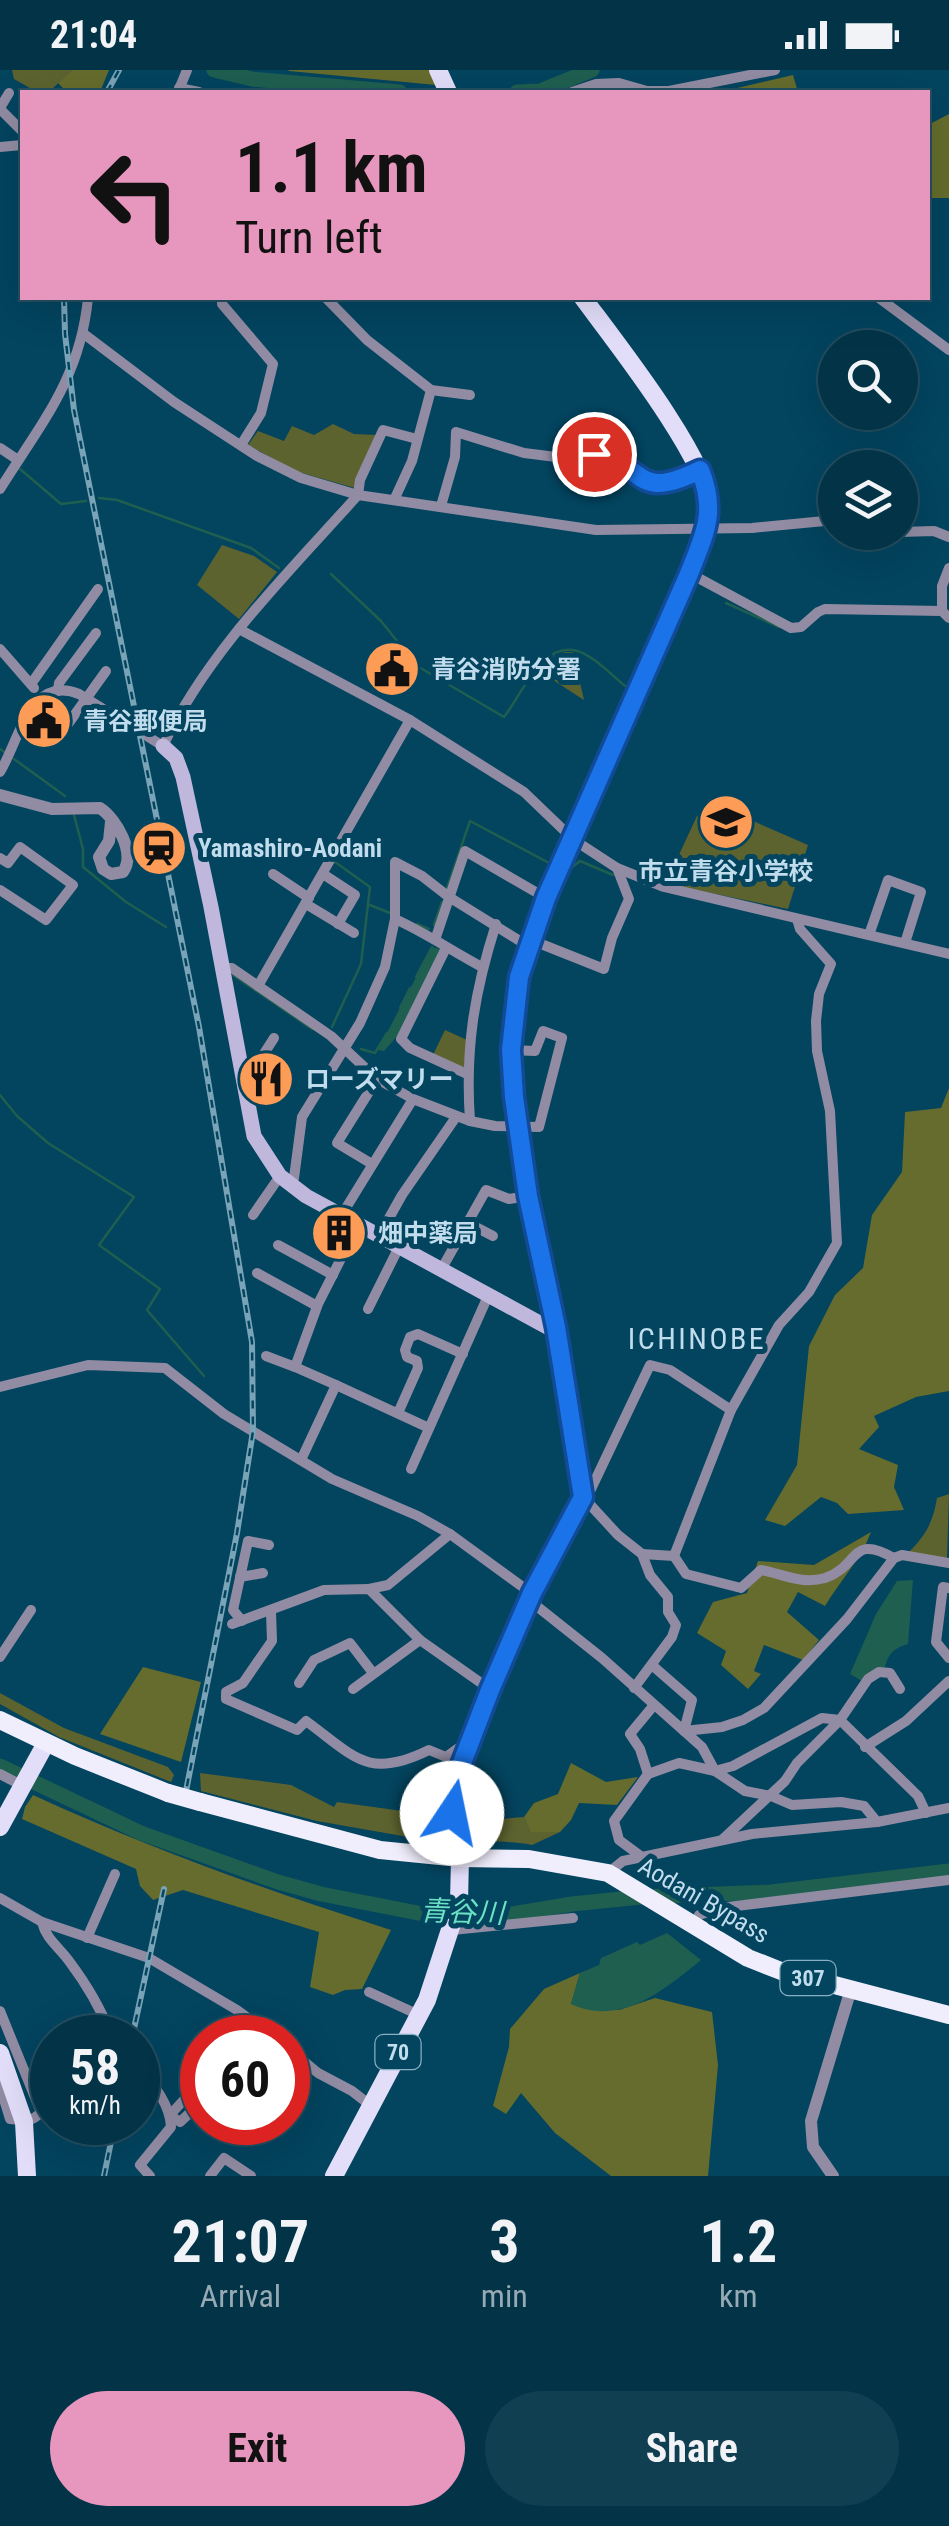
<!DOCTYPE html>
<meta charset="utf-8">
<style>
body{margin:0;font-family:"Roboto Condensed","Noto Sans JP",sans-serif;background:#103f52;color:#f1f3f6;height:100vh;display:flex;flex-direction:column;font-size:38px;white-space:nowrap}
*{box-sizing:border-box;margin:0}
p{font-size:32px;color:#96aab4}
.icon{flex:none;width:55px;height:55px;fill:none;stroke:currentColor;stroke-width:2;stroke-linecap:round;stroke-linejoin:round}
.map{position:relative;height:2106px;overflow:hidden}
.panel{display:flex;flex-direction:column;background:#023347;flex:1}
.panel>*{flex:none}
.top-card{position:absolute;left:20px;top:20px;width:910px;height:210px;border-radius:0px;box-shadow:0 10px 40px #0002,0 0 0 2px #234e60;background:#e797bd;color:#111;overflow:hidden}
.tools{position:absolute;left:818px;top:260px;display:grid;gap:20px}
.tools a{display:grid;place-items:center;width:100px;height:100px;border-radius:50%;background:#023347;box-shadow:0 10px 40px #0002,0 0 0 2px #234e60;font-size:50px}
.speed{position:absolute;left:30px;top:1945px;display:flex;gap:20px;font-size:50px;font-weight:700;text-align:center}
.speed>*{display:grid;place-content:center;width:130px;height:130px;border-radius:50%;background:#023347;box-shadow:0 10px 40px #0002,0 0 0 2px #234e60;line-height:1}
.speed small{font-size:25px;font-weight:400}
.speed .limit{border:15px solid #d22;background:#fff;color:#111}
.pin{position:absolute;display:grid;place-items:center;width:85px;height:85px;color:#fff;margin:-42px;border:5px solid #fff;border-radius:50%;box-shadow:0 2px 10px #0007}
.me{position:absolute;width:110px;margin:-55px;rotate:11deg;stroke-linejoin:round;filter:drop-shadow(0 0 8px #0008)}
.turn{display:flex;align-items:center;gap:35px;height:210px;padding:0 50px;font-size:45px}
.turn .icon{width:130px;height:130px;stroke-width:2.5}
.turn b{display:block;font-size:70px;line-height:85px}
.eta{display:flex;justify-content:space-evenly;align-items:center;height:170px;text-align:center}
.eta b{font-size:60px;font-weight:700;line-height:70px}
.primary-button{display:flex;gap:20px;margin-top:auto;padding:20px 50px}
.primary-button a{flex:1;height:115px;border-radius:60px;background:#e797bd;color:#111;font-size:40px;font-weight:700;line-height:115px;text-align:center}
.primary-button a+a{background:#103f52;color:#f1f3f6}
.status{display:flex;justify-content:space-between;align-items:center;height:70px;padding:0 50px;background:#023347;direction:ltr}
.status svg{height:28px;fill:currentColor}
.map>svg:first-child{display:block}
.green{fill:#5d632f}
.forest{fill:#656c2d}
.water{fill:#1f5f50}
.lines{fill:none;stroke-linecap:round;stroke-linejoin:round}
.stream{stroke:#1f5f50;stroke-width:2.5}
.river{stroke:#1f5f50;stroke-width:15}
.minor{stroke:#918ca3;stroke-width:10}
.tertiary{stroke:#918ca3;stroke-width:12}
.secondary{stroke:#bfb8dc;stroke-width:15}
.primary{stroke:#e2ddf9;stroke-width:18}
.trunk{stroke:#f0eefc;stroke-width:18}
.rail-casing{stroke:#79a3b7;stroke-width:6}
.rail{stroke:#03445f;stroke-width:2.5;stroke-dasharray:8;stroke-linecap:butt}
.trunk-bridge{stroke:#f0eefc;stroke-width:18}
.route-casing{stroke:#114b97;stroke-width:25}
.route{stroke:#1a73e8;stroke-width:18}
.labels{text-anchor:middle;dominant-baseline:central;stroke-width:10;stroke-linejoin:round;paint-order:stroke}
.shield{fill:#03445f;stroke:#88afc2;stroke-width:2.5}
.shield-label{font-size:22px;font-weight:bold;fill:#c1dded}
.poi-label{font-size:25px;font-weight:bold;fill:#c1dded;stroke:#03445f;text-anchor:start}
.street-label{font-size:25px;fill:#c1dded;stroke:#03445f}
.water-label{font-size:28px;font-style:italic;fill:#6be2c4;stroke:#03445f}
.quarter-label{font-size:30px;letter-spacing:2.5px;fill:#c1dded;stroke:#03445f}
</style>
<div class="status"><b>21:04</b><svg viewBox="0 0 49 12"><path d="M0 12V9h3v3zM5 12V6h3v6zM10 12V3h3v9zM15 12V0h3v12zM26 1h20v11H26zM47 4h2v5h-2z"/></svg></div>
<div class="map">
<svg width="949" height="2106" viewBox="0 0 949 2106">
<rect width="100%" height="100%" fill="#03445f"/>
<g class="green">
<path d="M 12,0 L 72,0 L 49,22 L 37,22 L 14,9 Z"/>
<path d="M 333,354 L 354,364 L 377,365 L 355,418 L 295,401 L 248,375 L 258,361 L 284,371 L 292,356 L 314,365 Z"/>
<path d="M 222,475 L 254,486 L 277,502 L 239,549 L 197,515 Z"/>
<path d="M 565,582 L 573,582 L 584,630 L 539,601 L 553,586 Z"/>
<path d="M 721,737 L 808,775 L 788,839 L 682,817 L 692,797 L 677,789 L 697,746 Z"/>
<path d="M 445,960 L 467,970 L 464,1000 L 433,985 Z"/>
<path d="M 949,1424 L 947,1488 L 909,1482 C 926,1465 933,1452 937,1428 Z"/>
<path d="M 0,1623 L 64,1658 L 168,1697 L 174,1705 L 171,1712 L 59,1667 L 0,1634 Z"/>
<path d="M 458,1685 L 447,1723 L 445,1761 L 431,1771 L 317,1751 L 201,1721 L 200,1703 L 291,1715 L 334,1737 L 337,1732 L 424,1744 L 430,1710 Z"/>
<path d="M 469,1704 L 477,1751 L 524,1747 L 530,1762 L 560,1762 L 532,1775 C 509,1770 488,1774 467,1764 L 465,1733 Z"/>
</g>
<g class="forest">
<path d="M 72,0 L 109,0 L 100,22 L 67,22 L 58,13 Z"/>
<path d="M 288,0 L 429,0 L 436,15 L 289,1 Z"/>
<path d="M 793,5 L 798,22 L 720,22 Z"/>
<path d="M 949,44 L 949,128 L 928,128 L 928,55 Z"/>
<path d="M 949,1018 L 949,1321 L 916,1327 L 874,1346 L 879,1357 L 859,1379 L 898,1395 L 894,1417 L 904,1440 L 848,1444 L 837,1433 L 821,1427 L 785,1456 L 765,1450 L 797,1395 L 809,1276 L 835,1225 L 863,1198 L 872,1145 L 902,1102 L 905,1042 L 941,1038 Z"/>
<path d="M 871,1462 C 861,1489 840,1511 825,1536 L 798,1522 L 787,1542 L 819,1570 L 803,1590 L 764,1575 L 754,1601 L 761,1604 L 748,1619 L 721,1595 L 726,1581 L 697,1563 L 713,1532 L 747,1523 L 758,1491 L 814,1495 Z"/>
<path d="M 143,1597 L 201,1612 L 181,1692 L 100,1664 Z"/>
<path d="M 571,1693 L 606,1712 L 638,1707 L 617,1735 L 579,1733 L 571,1750 L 560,1762 L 530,1762 L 524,1747 L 534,1733 L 558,1724 Z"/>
<path d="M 33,1725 C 150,1779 269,1821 391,1860 L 362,1919 L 345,1920 L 333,1925 L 310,1917 L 319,1862 L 183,1820 L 153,1830 L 140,1816 L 136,1799 L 22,1749 L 25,1737 Z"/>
<path d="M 580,1903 L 571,1934 L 619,1940 L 655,1928 L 712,1942 L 718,1995 L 708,2106 L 611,2106 L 555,2063 L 521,2023 L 506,2044 L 493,2036 L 509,1977 L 510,1959 L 544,1919 Z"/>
</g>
<g class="water">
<path d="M 432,877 L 440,879 L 441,883 L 407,955 L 384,981 L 378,980 Z"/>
<path d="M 913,1510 L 908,1574 C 895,1578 888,1583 885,1597 L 875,1600 L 862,1611 L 850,1604 L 876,1544 L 897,1511 Z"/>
<path d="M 667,1863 L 701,1890 C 664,1920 621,1957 571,1934 L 580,1903 L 599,1895 L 601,1888 L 637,1872 L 640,1875 Z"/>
</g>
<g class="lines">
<g class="stream">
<path d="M 20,399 L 61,434 L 86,431"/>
<path d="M 99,428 L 117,430 L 251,478 L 279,498"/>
<path d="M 331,504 L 381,551 L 417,596 L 504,647 C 521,626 542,571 577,581 C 595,586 614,608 629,619"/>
<path d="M 726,533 L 779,557"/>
<path d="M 0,679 L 7,684"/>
<path d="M 14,689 L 65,726"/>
<path d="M 74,745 L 83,779 L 83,797 L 126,832 L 166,857"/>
<path d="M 571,798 L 580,791 L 613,805"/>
<path d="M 447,818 L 470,751 L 551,794"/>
<path d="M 370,835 L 390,843"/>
<path d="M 417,854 L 429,859"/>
<path d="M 434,855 L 442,832"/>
<path d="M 233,905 L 312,959"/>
<path d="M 416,907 L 432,877"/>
<path d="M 400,938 L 410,918"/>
<path d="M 332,957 L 361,894 L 370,817 L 335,792"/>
<path d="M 361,979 L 375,983 L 387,963"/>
<path d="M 0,1025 L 17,1046 L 48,1073 L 134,1127 L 99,1175 L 160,1219 L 147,1240 L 204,1306"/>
</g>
<g class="river">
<path d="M 214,0 L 252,9 L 400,22"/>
<path d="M 517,22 L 540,21 L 592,0"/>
<path d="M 0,1696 L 141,1763 L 278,1812 L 321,1824 L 428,1845 L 487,1848 L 572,1834 L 641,1827 L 771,1822 L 949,1801"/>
</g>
<g class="minor">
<path d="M 179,18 L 199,22"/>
<path d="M 178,22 L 187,0"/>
<path d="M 572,22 L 596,14 L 619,13 L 647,21 L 669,21 L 775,0"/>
<path d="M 0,38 L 9,23"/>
<path d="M 0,39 L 22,61"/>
<path d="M 0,77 L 22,75"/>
<path d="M 222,228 L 222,234 L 273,294 L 261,343 L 241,375"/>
<path d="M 879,228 L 949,280"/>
<path d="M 327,229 L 367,270 L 431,320 L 470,325"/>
<path d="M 84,264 L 174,332 L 257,386 L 301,408 L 358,425 L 596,460 L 752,458 L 835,450"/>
<path d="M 0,378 L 18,390"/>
<path d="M 0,419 C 42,352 80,309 88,228"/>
<path d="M 395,428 L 412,391 L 431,320"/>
<path d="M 441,436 L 455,387 L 456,362 L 524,383 L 564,388 L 593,384 L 608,386 L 638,407 L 659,415 L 673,413 L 699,400"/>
<path d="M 900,462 L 934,461 L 949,467"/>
<path d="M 689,503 L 791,558 L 801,557 L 818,542 L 825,539 L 942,541 L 949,548"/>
<path d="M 942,541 L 942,516 L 949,498"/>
<path d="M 239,559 L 410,650 L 524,722 L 574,770 L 617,798 L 664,817 L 949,884"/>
<path d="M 0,579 L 34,618"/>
<path d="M 31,614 L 98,519"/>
<path d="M 58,620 L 59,613 L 96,563"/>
<path d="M 63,661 L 106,601"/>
<path d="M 0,702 C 19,671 30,604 79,624 L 163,676 C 207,582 289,502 358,425 L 360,410 L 383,360 L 417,369"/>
<path d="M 0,788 L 8,793 L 20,777 L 73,815 L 46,850 L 0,820"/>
<path d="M 273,804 L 309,828"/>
<path d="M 323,804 L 355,825 L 338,854"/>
<path d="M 306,834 L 354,863"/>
<path d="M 395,849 C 426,863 452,881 482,897"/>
<path d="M 869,865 L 888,810 L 921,822 L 905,873"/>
<path d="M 436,867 L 465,781 L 546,828"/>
<path d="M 531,870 L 604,899 L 612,868 L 629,829 L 617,798"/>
<path d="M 446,878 L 401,969 L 410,978 L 467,1004"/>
<path d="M 221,898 L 232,898 L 331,966 L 377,1009 L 413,1029 L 470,1051 L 495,1056 L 539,1057 L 562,968 L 543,961 L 535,981 L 511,980"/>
<path d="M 258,916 L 410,650"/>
<path d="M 243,1011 L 249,1007 L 274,968"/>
<path d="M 470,1051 C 465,979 474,923 496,854"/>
<path d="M 372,1094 L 337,1073 L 377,1009"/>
<path d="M 289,1115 L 294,1108 L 302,1047 L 360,953 L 385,897 L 395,849 L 395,792 L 422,806 L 449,827 L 528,876"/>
<path d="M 253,1145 L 280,1106"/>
<path d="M 341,1146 L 413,1029"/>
<path d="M 468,1153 L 493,1166"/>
<path d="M 379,1166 L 402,1125 L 456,1047"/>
<path d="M 278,1175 L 333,1205"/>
<path d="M 441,1200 L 486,1120 L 509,1129 L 528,1126"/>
<path d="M 257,1203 L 317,1236"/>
<path d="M 368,1239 L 399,1177"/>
<path d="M 266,1286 L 295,1297"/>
<path d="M 336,1315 L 429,1358"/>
<path d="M 0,1317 L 88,1295 L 165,1298 L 224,1344 L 332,1409 L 418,1446 L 450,1464 L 531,1523"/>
<path d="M 398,1343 L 418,1298 L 417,1291 L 407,1287 L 405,1280 L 410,1267 L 418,1264 L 463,1284"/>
<path d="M 301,1390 L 336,1315 L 295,1297 L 318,1234 L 358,1155"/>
<path d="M 411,1399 L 488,1226"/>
<path d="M 642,1484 L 674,1486 L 731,1340 L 779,1255 L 809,1222 L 837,1173 L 830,1041 L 817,981 L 816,951 L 819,924 L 831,894 L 800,859 L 797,849"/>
<path d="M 674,1486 L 686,1504 L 741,1518 L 761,1500 C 783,1504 802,1515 825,1508 C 860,1496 850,1463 894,1488"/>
<path d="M 240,1507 L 263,1503"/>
<path d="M 949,1518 L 943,1517 L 936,1572 L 949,1588"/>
<path d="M 369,1519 L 388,1515 L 450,1464"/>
<path d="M 529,1530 L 602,1588 L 702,1677 L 715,1701 L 745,1721 L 771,1726 L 792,1735 L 841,1732 L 864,1736 L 877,1752"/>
<path d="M 271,1542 L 272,1571 L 243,1613 L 226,1622 L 226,1629 L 297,1660 L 306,1651 C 355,1687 368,1710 429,1680 L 446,1687 L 468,1671"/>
<path d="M 242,1551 L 233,1540 L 248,1471 L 269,1475"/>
<path d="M 232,1554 L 324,1520 L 369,1519 L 420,1570 L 491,1620"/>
<path d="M 0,1587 L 31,1540"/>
<path d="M 653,1596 L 692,1630 L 684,1661 L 722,1657 L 743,1650 L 764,1638 L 847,1549 L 894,1488 L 902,1485 L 949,1493"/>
<path d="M 299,1613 L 314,1590 L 350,1573 L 373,1603"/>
<path d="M 634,1618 L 672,1567 L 676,1555 L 668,1542 L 668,1527 L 650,1505 L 642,1484 L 618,1465 L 583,1427 L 591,1419 L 650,1295 L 670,1300 L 731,1340"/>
<path d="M 353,1619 L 420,1570"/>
<path d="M 865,1677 L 906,1651 L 949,1611"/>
<path d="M 0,1704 L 23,1716"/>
<path d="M 648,1704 L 679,1693 L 715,1701 L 733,1696 L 822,1648 L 840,1650 L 918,1726 L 926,1743"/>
<path d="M 722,1770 L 785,1711 L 797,1693 L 840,1650 L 868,1609 L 879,1602 L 890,1603 L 900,1619"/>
<path d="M 642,1787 L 619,1770 L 614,1751 L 648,1704 L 640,1679 L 630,1664 L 654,1635"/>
<path d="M 608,1803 L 623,1791 L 752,1764 L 877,1752 L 949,1738"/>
<path d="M 0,1828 L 42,1852 L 149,1888 L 237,1940 L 275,1968"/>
<path d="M 699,1845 L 720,1838 L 949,1810"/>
<path d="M 42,1852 C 46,1869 59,1877 69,1891 C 87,1915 102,1940 112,1968"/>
<path d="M 452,1860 L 573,1848"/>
<path d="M 87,1868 L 115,1804"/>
<path d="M 369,1922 L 419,1945"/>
<path d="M 0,1941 L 41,2042 C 32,2053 22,2051 10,2049 L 0,2016"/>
<path d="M 240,1968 L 254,1953"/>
<path d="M 288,1978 L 318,2003 L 352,2021 L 370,2035"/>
<path d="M 138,1996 C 152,2013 170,2033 171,2057 L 140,2095 L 150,2106"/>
<path d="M 202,2010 L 170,2045 L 180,2052 L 194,2039 L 202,2047"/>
<path d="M 209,2052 L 223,2066"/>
<path d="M 210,2106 L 224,2088 L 251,2106"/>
</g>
<g class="tertiary">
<path d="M 0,725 L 52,739 L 100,738 C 117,749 136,784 123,802 L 111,804 L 103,799 L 99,787 L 109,771 L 111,752"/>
<path d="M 833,2106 L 813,2077 L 811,2051 L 851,1919"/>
</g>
<path class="secondary" d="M 163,676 L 176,688 L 183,707 L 211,837 L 254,1066 L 280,1106 L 306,1126 L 547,1257 L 556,1257"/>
<g class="primary">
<path d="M 438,0 L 448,22"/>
<path d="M 0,1757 L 46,1673"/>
<path d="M 0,1983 L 24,2052 L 27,2106"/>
<path d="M 334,2106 L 427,1930 L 459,1832 L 460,1788 L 452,1743 L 460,1698 L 531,1523 L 583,1427 L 556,1257 L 528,1126 L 514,1027 L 511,980 L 519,907 L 546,828 L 689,503 C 697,483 710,460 710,437 C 709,390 614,270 583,228"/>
</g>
<g class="trunk">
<path d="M 0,1650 L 75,1686 L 168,1723"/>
<path d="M 200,1732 L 380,1780 L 460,1788 L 529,1789 L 608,1803 L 748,1888 L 781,1901 L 949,1945"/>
</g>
<g class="rail-casing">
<g id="rail">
<path d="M 107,22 L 119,0"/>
<path d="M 64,228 L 65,264 L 74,340 L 199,957 L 252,1272 L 253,1361 L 237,1463 L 184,1731"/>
<path d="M 132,1968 L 164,1819"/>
<path d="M 104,2106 L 115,2052"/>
</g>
</g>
<use href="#rail" class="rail"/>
<path class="trunk-bridge" d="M 168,1723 L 200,1732"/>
</g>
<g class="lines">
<g class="route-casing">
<path id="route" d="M 452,1743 L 460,1698 L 490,1620 L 532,1523 L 583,1427 L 556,1257 L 528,1126 L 514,1027 L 511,980 L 519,907 L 546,828 L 689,504 C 705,463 717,442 700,400 C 633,433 647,394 594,384"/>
</g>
<use href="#route" class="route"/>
</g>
<defs>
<g id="civic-disc" transform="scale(2.875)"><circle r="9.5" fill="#fd9c56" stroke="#03445f"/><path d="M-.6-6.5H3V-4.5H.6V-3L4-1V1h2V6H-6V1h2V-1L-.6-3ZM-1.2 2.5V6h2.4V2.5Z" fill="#111"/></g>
<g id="school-disc" transform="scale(2.875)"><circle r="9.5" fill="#fd9c56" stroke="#03445f"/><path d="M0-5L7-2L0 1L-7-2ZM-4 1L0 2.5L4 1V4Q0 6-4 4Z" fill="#111"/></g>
<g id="station-disc" transform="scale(2.875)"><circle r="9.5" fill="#fd9c56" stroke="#03445f"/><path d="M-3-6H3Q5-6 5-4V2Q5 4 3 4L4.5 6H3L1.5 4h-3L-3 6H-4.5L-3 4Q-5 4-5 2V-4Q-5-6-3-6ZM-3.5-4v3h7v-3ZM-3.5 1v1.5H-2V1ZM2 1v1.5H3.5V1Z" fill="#111"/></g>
<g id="restaurant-disc" transform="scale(2.875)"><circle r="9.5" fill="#fd9c56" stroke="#03445f"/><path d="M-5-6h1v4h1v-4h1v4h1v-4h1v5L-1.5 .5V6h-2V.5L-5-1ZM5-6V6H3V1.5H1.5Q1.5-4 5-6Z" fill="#111"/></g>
<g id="building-disc" transform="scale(2.875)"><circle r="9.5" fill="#fd9c56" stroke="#03445f"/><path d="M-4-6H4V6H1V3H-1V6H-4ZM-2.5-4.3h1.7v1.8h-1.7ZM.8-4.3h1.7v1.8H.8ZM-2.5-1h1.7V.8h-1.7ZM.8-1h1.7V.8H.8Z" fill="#111"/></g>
</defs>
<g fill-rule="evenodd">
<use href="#civic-disc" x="392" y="599"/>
<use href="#civic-disc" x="44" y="651"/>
<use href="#school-disc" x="726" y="752"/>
<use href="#station-disc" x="159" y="778"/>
<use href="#restaurant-disc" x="266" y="1009"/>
<use href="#building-disc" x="339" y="1163"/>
</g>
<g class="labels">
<g class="shield">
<rect x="780.5" y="1891" width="55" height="34" rx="8"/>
<rect x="375.5" y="1965" width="45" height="34" rx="8"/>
</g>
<g class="shield-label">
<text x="808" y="1908">307</text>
<text x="398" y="1982">70</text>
</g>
<g class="poi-label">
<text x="431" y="599">青谷消防分署</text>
<text x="83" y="651">青谷郵便局</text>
<text x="198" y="778">Yamashiro-Aodani</text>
<text x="726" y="801" text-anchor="middle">市立青谷小学校</text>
<text x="305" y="1009">ローズマリー</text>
<text x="378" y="1163">畑中薬局</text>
</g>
<g class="street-label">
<text transform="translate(704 1830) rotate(30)">Aodani Bypass</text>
</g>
<g class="water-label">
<text transform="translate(462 1842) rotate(2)">青谷川</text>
</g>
<g class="quarter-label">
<text x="697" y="1268">ICHINOBE</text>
</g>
</g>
</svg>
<div class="tools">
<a><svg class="icon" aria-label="search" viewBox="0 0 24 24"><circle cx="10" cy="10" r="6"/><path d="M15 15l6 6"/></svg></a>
<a><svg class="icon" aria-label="layers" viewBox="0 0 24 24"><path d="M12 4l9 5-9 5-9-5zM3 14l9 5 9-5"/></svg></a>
</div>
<div class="speed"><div>58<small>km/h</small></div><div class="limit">60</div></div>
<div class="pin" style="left:594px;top:384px;background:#d93025"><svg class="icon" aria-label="arrive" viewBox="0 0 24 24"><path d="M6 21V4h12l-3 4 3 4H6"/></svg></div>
<svg class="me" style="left:452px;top:1743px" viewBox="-20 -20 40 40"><circle r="19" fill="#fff"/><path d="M0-13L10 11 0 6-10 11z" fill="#1a73e8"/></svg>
<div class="top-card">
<div class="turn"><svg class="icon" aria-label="left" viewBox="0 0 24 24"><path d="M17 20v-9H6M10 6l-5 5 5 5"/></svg><div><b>1.1 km</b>Turn left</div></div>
</div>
</div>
<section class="panel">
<div class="eta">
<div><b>21:07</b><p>Arrival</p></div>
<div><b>3</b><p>min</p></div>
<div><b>1.2</b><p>km</p></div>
</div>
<div class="primary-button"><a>Exit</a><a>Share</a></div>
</section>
